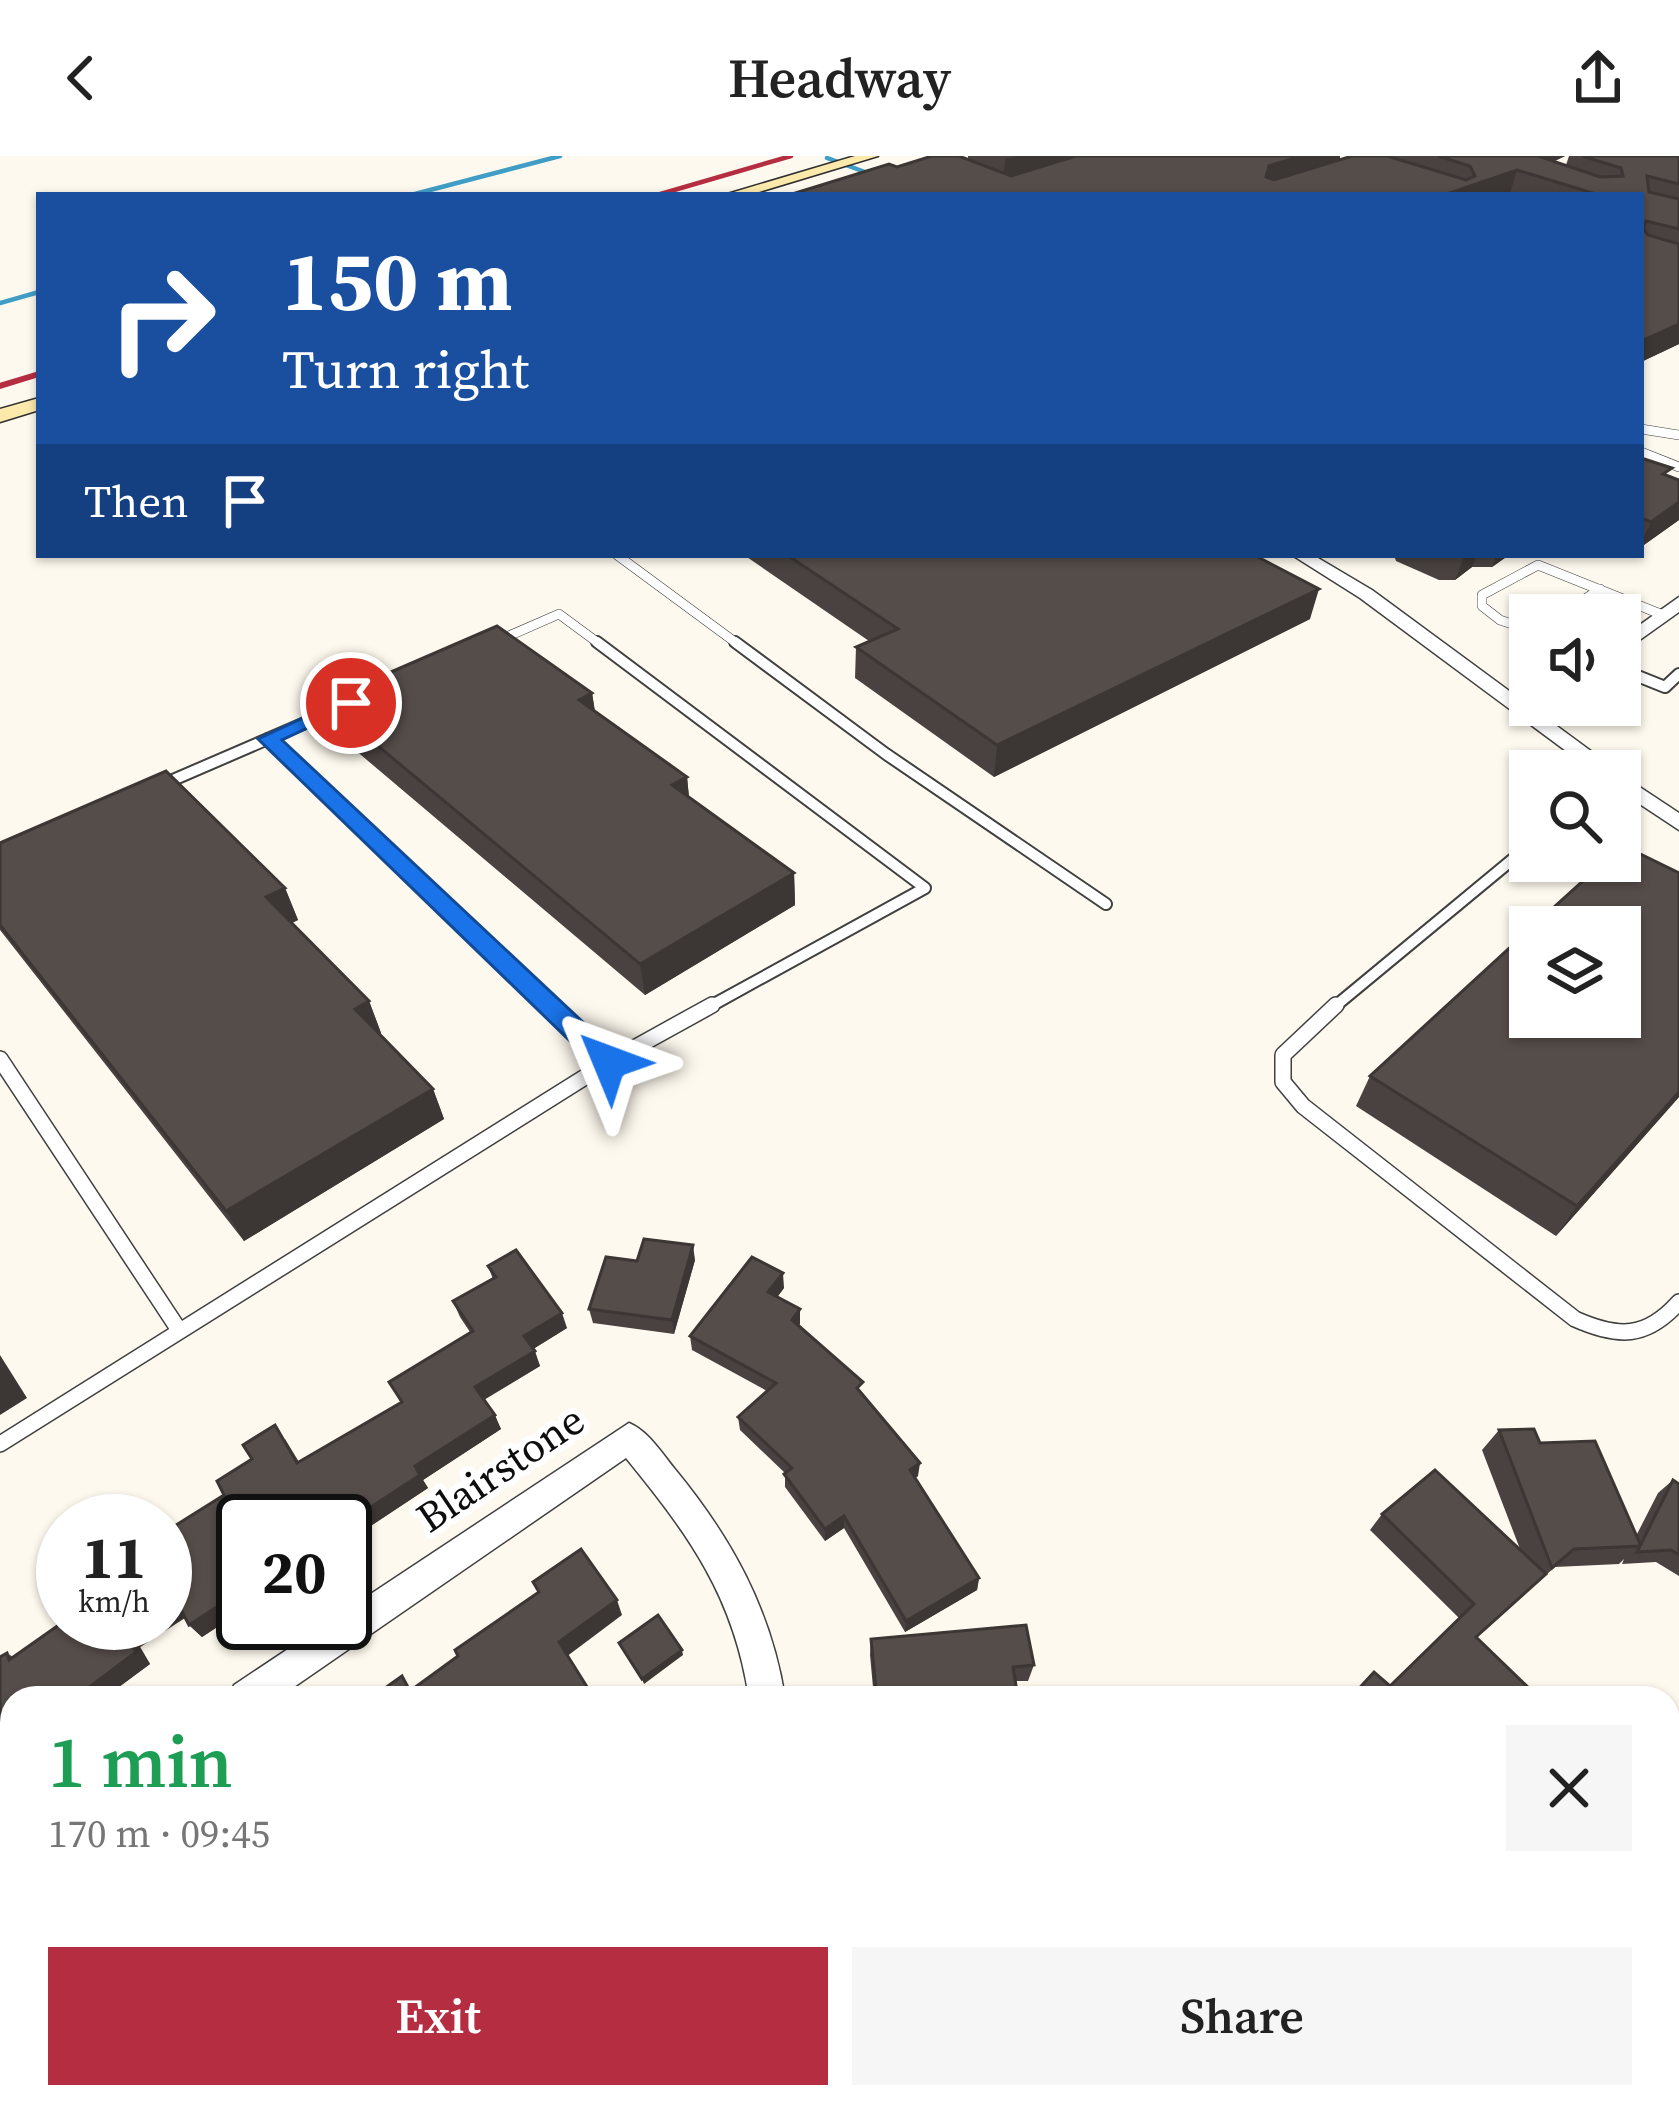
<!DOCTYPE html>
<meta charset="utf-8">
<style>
body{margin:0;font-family:"Source Serif 4",serif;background:#f6f6f6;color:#222;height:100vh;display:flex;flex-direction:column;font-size:45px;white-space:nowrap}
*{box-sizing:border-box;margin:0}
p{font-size:39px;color:#767676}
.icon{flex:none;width:66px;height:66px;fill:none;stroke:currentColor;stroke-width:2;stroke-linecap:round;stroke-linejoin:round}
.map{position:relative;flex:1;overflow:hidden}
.details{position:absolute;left:0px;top:1530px;width:1680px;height:423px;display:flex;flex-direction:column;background:#fff;border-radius:36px 36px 0 0;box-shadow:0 3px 9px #0004}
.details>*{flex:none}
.hud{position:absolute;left:36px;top:36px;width:1608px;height:366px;border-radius:0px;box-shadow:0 3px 9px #0004;background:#1a4fa0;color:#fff;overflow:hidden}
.buttons{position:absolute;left:1509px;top:438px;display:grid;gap:24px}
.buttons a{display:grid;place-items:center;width:132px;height:132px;border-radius:0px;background:#fff;box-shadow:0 3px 9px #0004;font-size:60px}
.speed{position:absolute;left:36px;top:1338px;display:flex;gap:24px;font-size:60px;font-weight:700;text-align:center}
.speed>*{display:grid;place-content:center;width:156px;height:156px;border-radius:50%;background:#fff;box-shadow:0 3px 9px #0004;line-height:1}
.speed small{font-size:30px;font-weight:400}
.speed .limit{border:6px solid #111;border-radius:18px;background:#fff;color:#111}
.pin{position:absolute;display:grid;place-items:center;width:102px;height:102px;color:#fff;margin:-51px;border:6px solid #fff;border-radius:50%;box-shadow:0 3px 12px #0007}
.me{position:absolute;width:132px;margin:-66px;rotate:314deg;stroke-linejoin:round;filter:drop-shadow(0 0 9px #0008)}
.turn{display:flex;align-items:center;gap:42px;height:252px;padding:0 48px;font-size:54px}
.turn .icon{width:156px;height:156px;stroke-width:2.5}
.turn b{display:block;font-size:84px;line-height:102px}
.then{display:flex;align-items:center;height:114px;padding:0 48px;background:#0003;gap:24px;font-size:45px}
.round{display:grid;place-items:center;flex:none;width:126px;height:126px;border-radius:0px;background:#f6f6f6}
.headline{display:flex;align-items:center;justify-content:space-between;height:204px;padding:0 48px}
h1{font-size:72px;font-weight:600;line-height:90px;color:#1e9e55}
.button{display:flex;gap:24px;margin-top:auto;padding:24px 48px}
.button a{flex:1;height:138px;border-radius:0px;background:#b52d41;color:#fff;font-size:48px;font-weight:600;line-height:138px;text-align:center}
.button a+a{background:#f6f6f6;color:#222}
header{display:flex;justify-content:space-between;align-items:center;height:156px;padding:0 48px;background:#fff;font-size:54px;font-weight:600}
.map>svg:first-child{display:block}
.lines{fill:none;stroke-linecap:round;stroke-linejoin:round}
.stream{stroke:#409ec6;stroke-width:4.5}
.service-far2-casing{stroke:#404040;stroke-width:10}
.service-far1-casing{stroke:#404040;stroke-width:14}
.service-casing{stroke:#404040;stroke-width:18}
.minor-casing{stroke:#404040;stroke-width:3}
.secondary-casing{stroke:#2f2f2f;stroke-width:3}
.service-far2{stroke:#fff;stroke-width:9}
.service-far1{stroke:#fff;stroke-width:10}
.service{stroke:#fff;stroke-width:15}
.minor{fill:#fff;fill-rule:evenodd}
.secondary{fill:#fbeaac;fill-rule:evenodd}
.rail-far1{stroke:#b52d41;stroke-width:4.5}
.rail{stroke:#b52d41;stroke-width:6}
.wall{fill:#494240}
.shaded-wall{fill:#3c3634}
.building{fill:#554d4a;stroke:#3c3634;stroke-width:3}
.route{fill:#1a73e8;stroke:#114b97;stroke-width:3}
.labels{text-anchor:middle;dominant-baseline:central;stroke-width:12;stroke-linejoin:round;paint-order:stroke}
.near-street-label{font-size:42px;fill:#0d0d0d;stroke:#fff}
</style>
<header><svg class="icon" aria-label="back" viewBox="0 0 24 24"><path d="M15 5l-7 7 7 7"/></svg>Headway<svg class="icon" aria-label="share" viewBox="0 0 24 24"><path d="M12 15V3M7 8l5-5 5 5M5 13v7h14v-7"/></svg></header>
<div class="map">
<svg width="1679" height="1951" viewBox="0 0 1679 1951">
<rect width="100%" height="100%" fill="#fef9ee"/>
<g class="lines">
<g class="stream">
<path d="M 827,2 L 873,19"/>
<path d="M 411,39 L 560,0"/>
<path d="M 0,147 L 39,136"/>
</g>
<g class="service-far2-casing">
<g id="service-far2">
<path d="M 1641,273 L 1679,279"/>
<path d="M 1641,296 L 1679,311"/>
<path d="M 617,399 L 739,489"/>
<path d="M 1561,459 L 1600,433"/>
<path d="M 1530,474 L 1500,464 L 1482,450 L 1482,439 L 1538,409 L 1663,459"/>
<path d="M 495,486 L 559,458 L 601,489"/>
</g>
</g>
<g class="service-far1-casing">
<g id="service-far1">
<path d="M 597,486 L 925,732 L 707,852"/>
<path d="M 735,486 L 886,598 L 1106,748"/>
<path d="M 1620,513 L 1665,531 L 1679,518"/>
<path d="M 268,583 L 552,852"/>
<path d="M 159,630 L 342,551"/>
<path d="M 1333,852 L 1530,689"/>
</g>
</g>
<g class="service-casing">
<g id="service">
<path d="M 549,849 L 609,906"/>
<path d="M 1336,849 L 1283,899 L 1283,926 L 1303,950 L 1575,1163 C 1618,1182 1646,1183 1679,1146"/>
<path d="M 0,903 L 179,1174"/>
<path d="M 0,1288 L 609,906 L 712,849"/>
</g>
</g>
<g class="minor-casing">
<g id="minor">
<path d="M 1292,399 L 1313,399 L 1372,434 L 1618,615 L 1593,615 L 1360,442 Z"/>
<path d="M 1679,441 L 1679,456 L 1620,498 L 1620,483 Z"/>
<path d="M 1620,618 L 1679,657 L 1679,674 L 1620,635 Z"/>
<path d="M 629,1267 C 648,1275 661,1296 674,1312 C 731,1381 771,1453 785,1542 L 749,1542 C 734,1441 689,1379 626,1302 L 278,1542 L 229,1542 L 234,1529 L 327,1467 L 345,1467 L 345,1455 Z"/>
<path d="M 12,1682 L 12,1724 L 0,1728 L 0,1687 Z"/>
<path d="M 768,1941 L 810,1941 L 811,1951 L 769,1951 Z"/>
<path d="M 991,1941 L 1077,1941 L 1073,1951 L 987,1951 Z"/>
</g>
</g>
<g class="secondary-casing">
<g id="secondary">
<path d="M 855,0 L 878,0 L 749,39 L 724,39 Z"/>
<path d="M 39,242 L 39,254 L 0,266 L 0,253 Z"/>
</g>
</g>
<use href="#service-far2" class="service-far2"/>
<use href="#service-far1" class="service-far1"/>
<use href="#service" class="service"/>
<use href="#minor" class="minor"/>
<use href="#secondary" class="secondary"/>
<path class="rail-far1" d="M 657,39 L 791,0"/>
<path class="rail" d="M 0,230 L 39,218"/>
</g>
<g class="wall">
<path d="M 968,0 L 1340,0 L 1340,4 L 1352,0 L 1565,0 L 1554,5 L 1566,9 L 1569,0 L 1679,0 L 1679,188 L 1641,206 L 1641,39 L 1517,39 L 1510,37 L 789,39 L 897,11 L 968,3 Z"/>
<path d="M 1641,302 L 1668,320 L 1679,324 L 1679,364 L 1641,391 Z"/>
<path d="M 744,399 L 1254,399 L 1310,463 L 994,621 L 855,522 L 856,491 L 869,485 Z"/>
<path d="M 1394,399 L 1509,399 L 1492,411 L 1472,411 L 1455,424 L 1439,424 L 1396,405 Z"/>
<path d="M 592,537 L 595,556 L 687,621 L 689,641 L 794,717 L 795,749 L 645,839 L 335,577 L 324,545 Z"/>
<path d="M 0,687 L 285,732 L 298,764 L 291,767 L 369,845 L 381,877 L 379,878 L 433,933 L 444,963 L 244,1085 L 0,774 Z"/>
<path d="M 1679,717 L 1679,941 L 1556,1080 L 1356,950 L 1370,920 Z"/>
<path d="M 695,1104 L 674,1178 L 593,1167 L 589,1153 L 637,1105 Z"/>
<path d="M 488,1110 L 567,1172 L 533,1193 L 540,1210 L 484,1244 L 501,1273 L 423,1324 L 428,1332 L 345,1387 L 345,1365 L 243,1365 L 243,1454 L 202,1481 L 189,1469 L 185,1462 L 140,1491 L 150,1508 L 104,1542 L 12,1542 L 12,1607 L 0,1615 L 0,1501 L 7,1497 L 13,1501 L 165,1467 L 224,1339 L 285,1283 L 299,1306 L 401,1247 L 389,1226 L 470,1176 L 460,1161 L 453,1145 L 493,1123 Z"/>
<path d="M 784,1132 L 777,1141 L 800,1153 L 799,1170 L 863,1240 L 918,1320 L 915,1322 L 979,1422 L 977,1434 L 905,1476 L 844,1372 L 825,1385 L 785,1331 L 785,1317 L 740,1274 L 738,1261 L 767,1235 L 692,1194 L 690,1180 Z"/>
<path d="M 1499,1274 L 1540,1287 L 1636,1380 L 1658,1337 L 1673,1324 L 1679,1328 L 1679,1420 L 1656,1406 L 1622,1408 L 1624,1403 L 1619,1408 L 1555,1411 L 1476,1481 L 1533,1542 L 1349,1542 L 1374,1516 L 1390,1530 L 1459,1462 L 1370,1374 L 1382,1358 L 1520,1393 L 1482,1294 Z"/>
<path d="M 871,1483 L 1034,1509 L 1028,1525 L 1016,1525 L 1018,1542 L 874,1542 L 870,1499 Z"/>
<path d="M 1679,1763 L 1679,1951 L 1510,1951 L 1519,1941 L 1668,1941 L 1668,1776 Z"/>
</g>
<g class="shaded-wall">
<path d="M 1017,0 L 1092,0 L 1003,25 L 1005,3 Z"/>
<path d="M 1301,0 L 1340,0 L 1338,9 L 1262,39 L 1269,10 Z"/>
<path d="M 1538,0 L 1565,0 L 1533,16 Z"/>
<path d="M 1517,14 L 1510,37 L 1503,39 L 1444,39 Z"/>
<path d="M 1679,168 L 1679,188 L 1641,206 L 1641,185 Z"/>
<path d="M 1679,346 L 1679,364 L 1641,391 L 1641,387 L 1651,366 Z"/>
<path d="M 1465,399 L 1477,399 L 1472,411 L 1455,424 Z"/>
<path d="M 1497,399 L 1509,399 L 1492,411 Z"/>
<path d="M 1319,433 L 1310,463 L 994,621 L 997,589 Z"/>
<path d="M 592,537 L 597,569 L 579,544 Z"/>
<path d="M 687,621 L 690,653 L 672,629 Z"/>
<path d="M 794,717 L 795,749 L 645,839 L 640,808 Z"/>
<path d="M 285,732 L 298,764 L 280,773 L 266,741 Z"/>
<path d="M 369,845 L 381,877 L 368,884 L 355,853 Z"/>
<path d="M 433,933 L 444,963 L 244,1085 L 226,1055 Z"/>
<path d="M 1679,936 L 1679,941 L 1556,1080 L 1577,1050 Z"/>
<path d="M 693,1089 L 695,1104 L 674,1178 L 672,1164 Z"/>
<path d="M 783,1117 L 784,1132 L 770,1151 L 768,1136 Z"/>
<path d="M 800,1153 L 800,1168 L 793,1178 L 792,1164 Z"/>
<path d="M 562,1157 L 567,1172 L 530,1195 L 524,1180 Z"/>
<path d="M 535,1195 L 540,1210 L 481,1245 L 475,1231 Z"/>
<path d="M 0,1199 L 27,1242 L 0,1259 Z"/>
<path d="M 495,1259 L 501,1273 L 423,1324 L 428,1332 L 345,1387 L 345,1368 L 415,1310 Z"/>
<path d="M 920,1307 L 918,1320 L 909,1327 L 910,1314 Z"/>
<path d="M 844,1360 L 844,1372 L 825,1385 L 825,1373 Z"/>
<path d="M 979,1422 L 977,1434 L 905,1476 L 906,1465 Z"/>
<path d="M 243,1434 L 243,1454 L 202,1481 L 189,1469 Z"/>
<path d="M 617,1444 L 622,1459 L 566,1501 L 559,1486 Z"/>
<path d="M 177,1446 L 190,1458 L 140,1491 L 150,1508 L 104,1542 L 75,1542 L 126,1479 L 145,1467 L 165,1467 L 165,1454 Z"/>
<path d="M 682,1494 L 683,1499 L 644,1528 L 642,1523 Z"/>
<path d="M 12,1586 L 12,1607 L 0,1615 L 0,1594 Z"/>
<path d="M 55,1941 L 84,1941 L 71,1951 L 42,1951 Z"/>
<path d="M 575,1941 L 587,1941 L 575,1951 L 563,1951 Z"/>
<path d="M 643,1941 L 653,1941 L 640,1951 L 629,1951 Z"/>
</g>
<g class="building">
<path d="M 932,0 L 959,0 L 1011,20 L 1076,0 L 1301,0 L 1269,10 L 1266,21 L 1274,24 L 1352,0 L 1387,0 L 1466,24 L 1475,20 L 1470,10 L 1438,0 L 1538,0 L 1600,21 L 1623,20 L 1621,12 L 1582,0 L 1679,0 L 1679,28 L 1647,20 L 1649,36 L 1679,43 L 1679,73 L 1646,65 L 1643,72 L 1648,79 L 1679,88 L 1679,168 L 1641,185 L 1641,39 L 1599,39 L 1517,14 L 1444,39 L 789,39 L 889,8 L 897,11 Z"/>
<path d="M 1641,302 L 1672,312 L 1663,318 L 1679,324 L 1679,346 L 1651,366 L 1641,362 Z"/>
<path d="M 787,399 L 1254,399 L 1319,433 L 997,589 L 856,491 L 898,473 Z"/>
<path d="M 497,470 L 592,537 L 579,544 L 687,621 L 672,629 L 794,717 L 640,808 L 324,545 Z"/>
<path d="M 166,615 L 285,732 L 266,741 L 369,845 L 355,853 L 433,933 L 226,1055 L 0,769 L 0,687 Z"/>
<path d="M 1622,689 L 1679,717 L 1679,936 L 1577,1050 L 1370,920 L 1530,773 L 1530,861 L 1620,861 L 1620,771 L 1532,771 L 1605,705 L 1620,705 L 1620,691 Z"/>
<path d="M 644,1083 L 693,1089 L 672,1164 L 589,1153 L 606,1101 L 637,1105 Z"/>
<path d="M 516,1094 L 562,1157 L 524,1180 L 535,1195 L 475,1231 L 495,1259 L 415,1310 L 420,1319 L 345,1368 L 345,1365 L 243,1365 L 243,1434 L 189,1469 L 177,1446 L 165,1454 L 165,1376 L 224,1339 L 217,1325 L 252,1303 L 243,1289 L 275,1269 L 297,1307 L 402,1246 L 389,1226 L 473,1175 L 453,1145 L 496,1121 L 488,1110 Z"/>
<path d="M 752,1101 L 783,1117 L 768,1136 L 800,1153 L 792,1164 L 863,1226 L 857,1232 L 920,1307 L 910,1314 L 979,1422 L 906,1465 L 844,1360 L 825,1373 L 784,1318 L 792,1312 L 738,1261 L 776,1227 L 690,1180 Z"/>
<path d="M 1534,1273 L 1540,1287 L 1595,1285 L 1641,1390 L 1574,1393 L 1552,1412 L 1499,1274 Z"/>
<path d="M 1435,1314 L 1546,1418 L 1476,1481 L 1536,1539 L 1533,1542 L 1358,1542 L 1354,1538 L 1374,1516 L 1390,1530 L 1474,1448 L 1382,1358 Z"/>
<path d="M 1673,1324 L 1679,1328 L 1679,1399 L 1671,1394 L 1637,1396 Z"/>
<path d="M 581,1393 L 617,1444 L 559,1486 L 594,1542 L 371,1542 L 402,1520 L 410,1535 L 458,1500 L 455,1494 L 539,1436 L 533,1426 Z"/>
<path d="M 658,1459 L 682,1494 L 642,1523 L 619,1487 Z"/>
<path d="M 63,1466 L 145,1467 L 126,1479 L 136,1496 L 75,1542 L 12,1542 L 12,1586 L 0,1594 L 0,1501 L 7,1497 L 9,1504 Z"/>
<path d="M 1026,1469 L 1034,1509 L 1013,1511 L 1018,1542 L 893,1542 L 892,1533 L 876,1534 L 871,1483 Z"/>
<path d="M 1679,1783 L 1679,1951 L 1529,1951 L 1537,1941 L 1668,1941 L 1668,1795 Z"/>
<path d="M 12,1819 L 12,1941 L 55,1941 L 42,1951 L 0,1951 L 0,1827 Z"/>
<path d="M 430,1941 L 575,1941 L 563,1951 L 419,1951 Z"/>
<path d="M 604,1941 L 643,1941 L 629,1951 L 609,1951 Z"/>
</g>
<path class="route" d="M 344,543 L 361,547 L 282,584 L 618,899 L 622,906 L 618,913 L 599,913 L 258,583 Z"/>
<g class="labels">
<g class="near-street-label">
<text transform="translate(500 1312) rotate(-34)">Blairstone</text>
</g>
</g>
</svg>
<div class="buttons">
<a><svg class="icon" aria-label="sound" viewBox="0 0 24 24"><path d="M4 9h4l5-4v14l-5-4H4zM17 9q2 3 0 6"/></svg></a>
<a><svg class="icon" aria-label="search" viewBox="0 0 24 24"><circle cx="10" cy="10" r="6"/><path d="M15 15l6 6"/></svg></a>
<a><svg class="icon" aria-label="layers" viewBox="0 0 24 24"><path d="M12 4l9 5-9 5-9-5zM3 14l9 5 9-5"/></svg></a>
</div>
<div class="speed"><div>11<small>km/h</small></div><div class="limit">20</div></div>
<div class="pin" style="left:351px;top:547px;background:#d93025"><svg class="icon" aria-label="arrive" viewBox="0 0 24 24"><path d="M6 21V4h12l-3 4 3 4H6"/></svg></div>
<svg class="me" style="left:609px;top:906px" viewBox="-20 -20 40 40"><path d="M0-17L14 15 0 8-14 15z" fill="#1a73e8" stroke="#fff" stroke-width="4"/></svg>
<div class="hud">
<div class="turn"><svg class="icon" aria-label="right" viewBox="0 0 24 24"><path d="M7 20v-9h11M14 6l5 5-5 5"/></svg><div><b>150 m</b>Turn right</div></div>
<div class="then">Then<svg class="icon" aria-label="arrive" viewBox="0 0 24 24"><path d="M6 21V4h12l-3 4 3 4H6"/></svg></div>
</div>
<section class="details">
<div class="headline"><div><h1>1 min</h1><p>170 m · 09:45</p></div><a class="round"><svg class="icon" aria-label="close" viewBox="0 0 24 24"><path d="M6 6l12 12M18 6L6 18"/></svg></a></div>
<div class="button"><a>Exit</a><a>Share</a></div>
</section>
</div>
